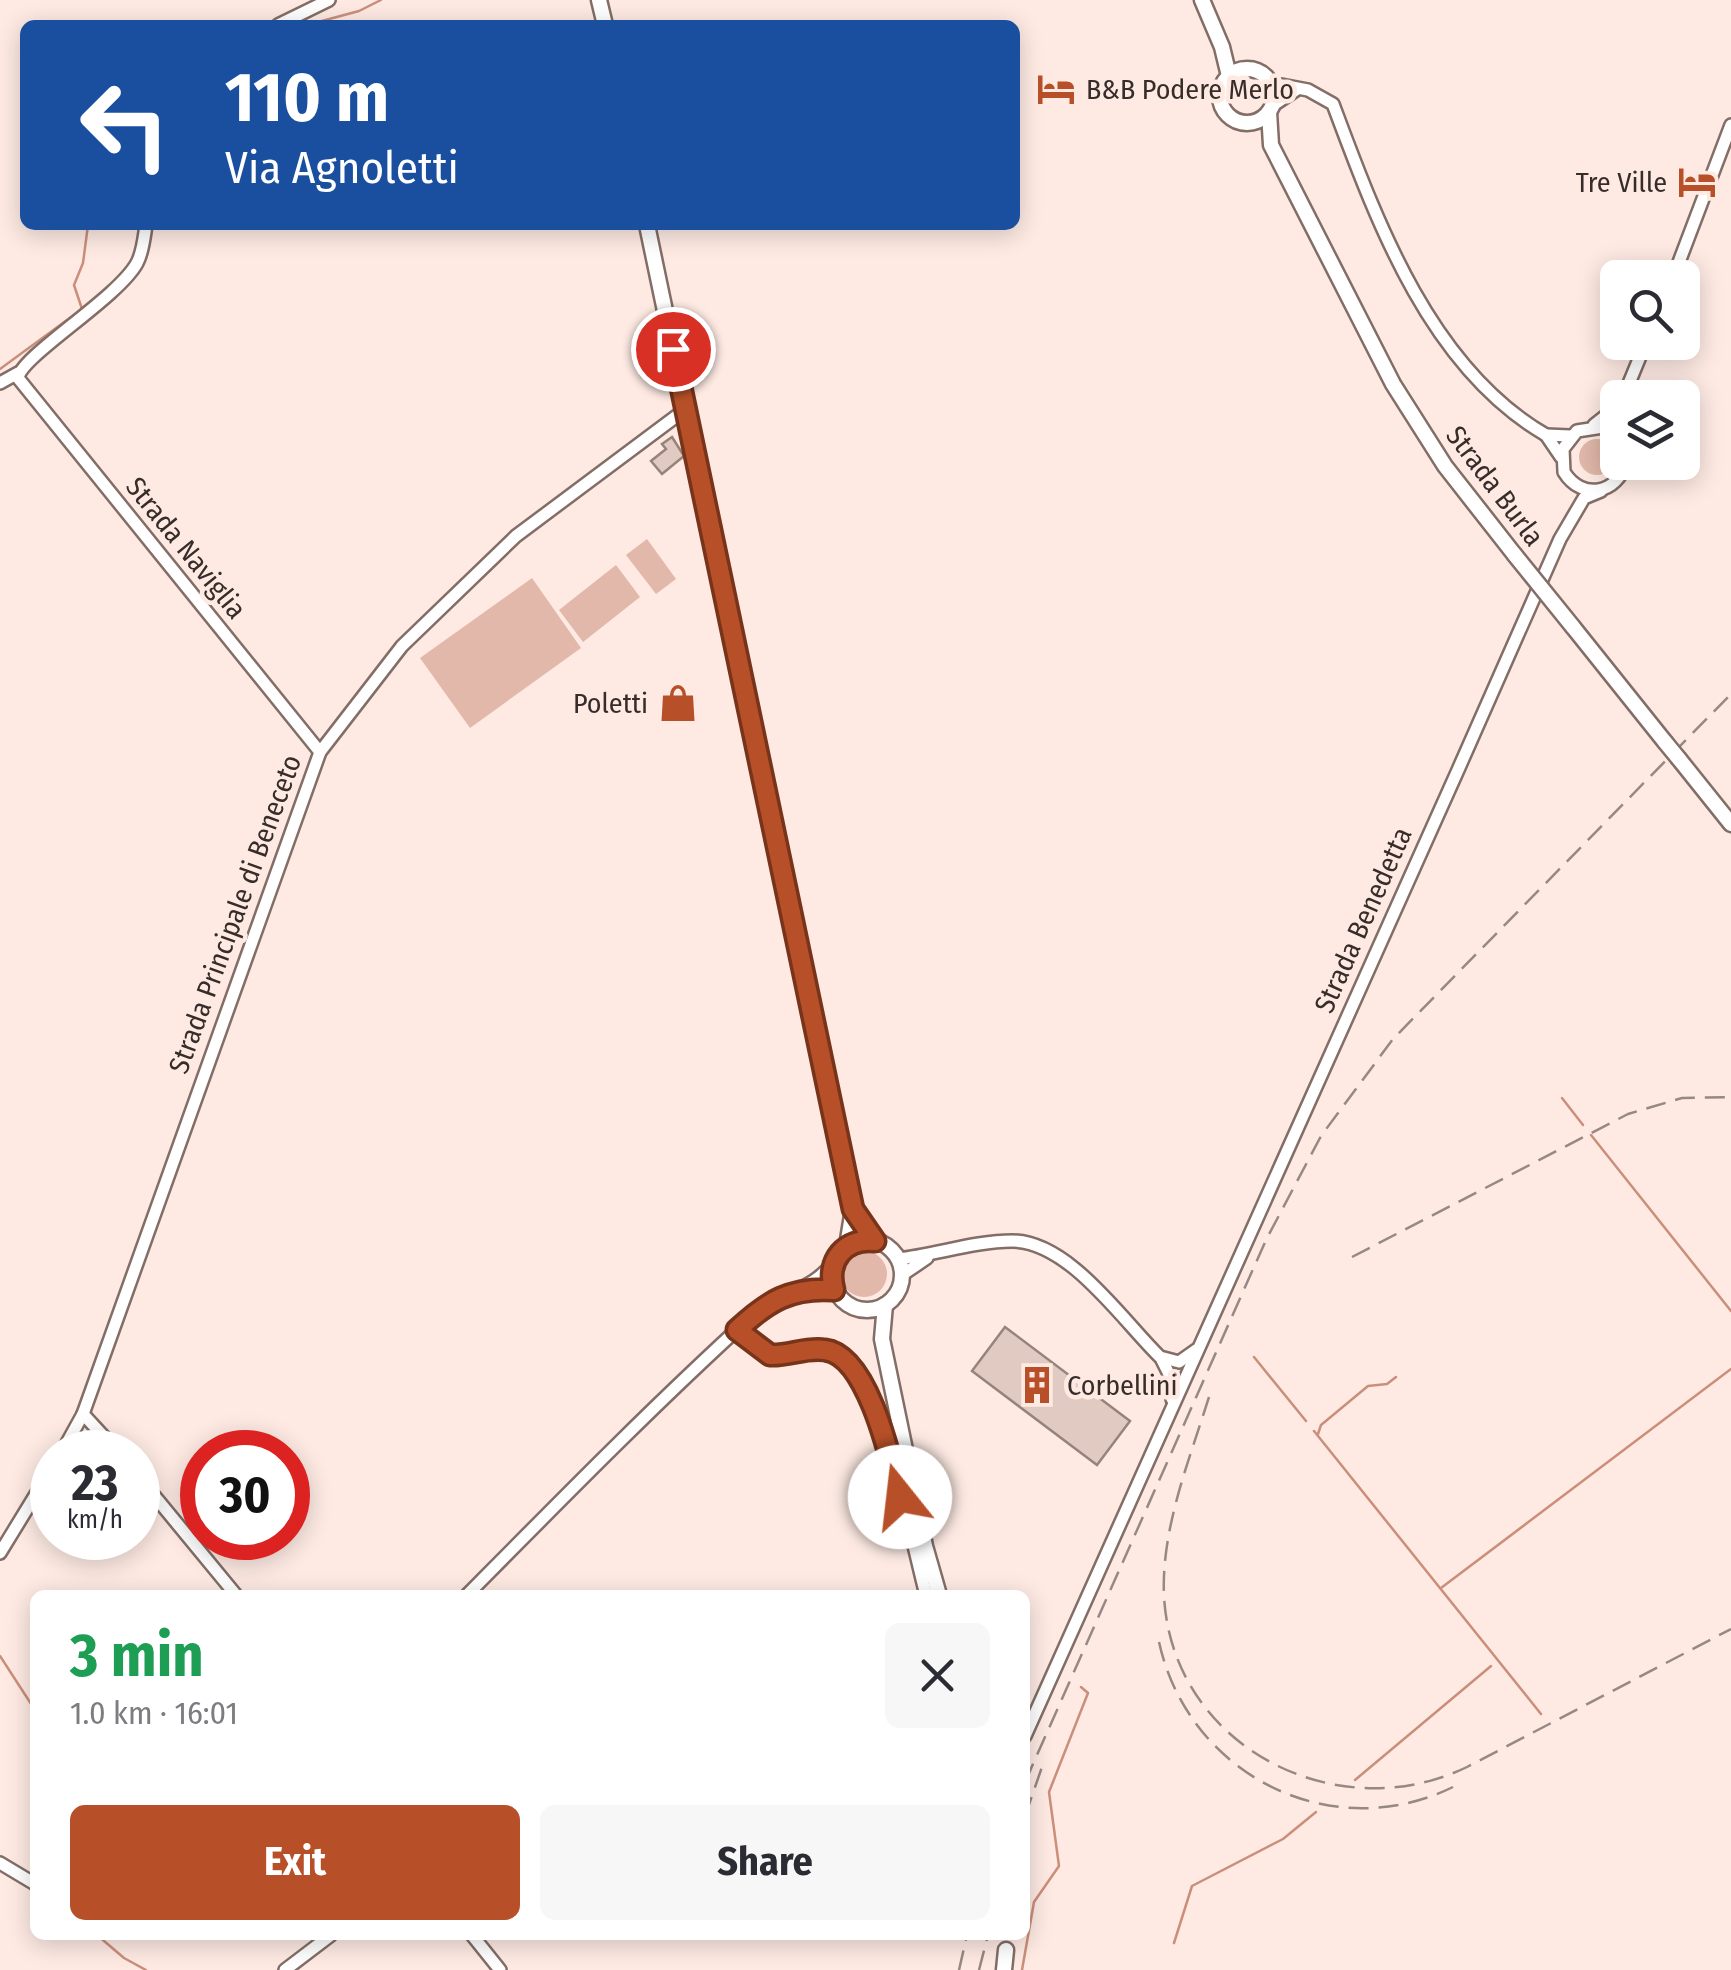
<!DOCTYPE html>
<meta charset="utf-8">
<style>
body{margin:0;font-family:"Fira Sans Condensed",sans-serif;background:#f7f7f7;color:#2b2b33;height:100vh;display:flex;flex-direction:column;font-size:38px;white-space:nowrap}
*{box-sizing:border-box;margin:0}
p{font-size:32px;color:#7c7c81}
.icon{flex:none;width:55px;height:55px;fill:none;stroke:currentColor;stroke-width:2;stroke-linecap:round;stroke-linejoin:round}
.map{position:relative;flex:1;overflow:hidden}
.panel{position:absolute;left:30px;top:1590px;width:1000px;height:350px;display:flex;flex-direction:column;background:#fff;border-radius:15px;box-shadow:0 5px 25px #0003}
.panel>*{flex:none}
.hud{position:absolute;left:20px;top:20px;width:1000px;height:210px;border-radius:15px;box-shadow:0 5px 25px #0003;background:#1a4fa0;color:#fff;overflow:hidden}
.fabs{position:absolute;left:1600px;top:260px;display:grid;gap:20px}
.fabs a{display:grid;place-items:center;width:100px;height:100px;border-radius:15px;background:#fff;box-shadow:0 5px 25px #0003;font-size:50px}
.speed{position:absolute;left:30px;top:1430px;display:flex;gap:20px;font-size:50px;font-weight:700;text-align:center}
.speed>*{display:grid;place-content:center;width:130px;height:130px;border-radius:50%;background:#fff;box-shadow:0 5px 25px #0003;line-height:1}
.speed small{font-size:25px;font-weight:400}
.speed .limit{border:15px solid #d22;background:#fff;color:#111}
.pin{position:absolute;display:grid;place-items:center;width:85px;height:85px;color:#fff;margin:-42px;border:5px solid #fff;border-radius:50%;box-shadow:0 2px 10px #0007}
.me{position:absolute;width:110px;margin:-55px;rotate:344deg;stroke-linejoin:round;filter:drop-shadow(0 0 8px #0008)}
.turn{display:flex;align-items:center;gap:35px;height:210px;padding:0 40px;font-size:45px}
.turn .icon{width:130px;height:130px;stroke-width:2.5}
.turn b{display:block;font-size:70px;line-height:85px}
.round{display:grid;place-items:center;flex:none;width:105px;height:105px;border-radius:15px;background:#f7f7f7}
.overview{display:flex;align-items:center;justify-content:space-between;height:170px;padding:0 40px}
h1{font-size:60px;font-weight:700;line-height:75px;color:#1e9e55}
.action{display:flex;gap:20px;margin-top:auto;padding:20px 40px}
.action a{flex:1;height:115px;border-radius:15px;background:#b75028;color:#fff;font-size:40px;font-weight:700;line-height:115px;text-align:center}
.action a+a{background:#f7f7f7;color:#2b2b33}
.map>svg:first-child{display:block}
.green{fill:#e1b8a9}
.lines{fill:none;stroke-linecap:round;stroke-linejoin:round}
.stream{stroke:#ca8f7a;stroke-width:2.5}
.building{fill:#e1cac1;stroke:#98837b;stroke-width:2.5}
.minor-casing{stroke:#836e67;stroke-width:16}
.major-casing{stroke:#836e67;stroke-width:19}
.minor{stroke:#fff;stroke-width:11}
.major{stroke:#fff;stroke-width:14}
.rail{stroke:#968883;stroke-width:2.5;stroke-dasharray:20 10;stroke-linecap:butt}
.major-bridge-casing{stroke:#836e67;stroke-width:19;stroke-linecap:butt}
.major-bridge{stroke:#fff;stroke-width:14}
.route-casing{stroke:#77341a;stroke-width:25}
.route{stroke:#b75028;stroke-width:18}
.labels{text-anchor:middle;dominant-baseline:central;stroke-width:9;stroke-linejoin:round;paint-order:stroke}
.poi-label{font-size:28px;fill:#362d2a;stroke:#feeae3;text-anchor:start}
.street-label{font-size:28px;fill:#362d2a;stroke:#feeae3}
</style>
<div class="map">
<svg width="1731" height="1970" viewBox="0 0 1731 1970">
<rect width="100%" height="100%" fill="#feeae3"/>
<g class="green">
<circle cx="1597" cy="457" r="18"/>
<path d="M 647,539 L 676,579 L 656,594 L 626,555 Z"/>
<path d="M 616,565 L 640,597 L 583,642 L 559,610 Z"/>
<path d="M 532,578 L 581,648 L 470,728 L 420,658 Z"/>
<circle cx="864" cy="1274" r="23"/>
</g>
<g class="lines">
<g class="stream">
<path d="M 307,25 L 359,11 L 381,0"/>
<path d="M 0,369 L 82,309 L 74,285 L 83,263 L 88,225"/>
<path d="M 1562,1098 L 1583,1125"/>
<path d="M 1591,1135 L 1731,1311"/>
<path d="M 1254,1357 L 1306,1421"/>
<path d="M 1314,1431 L 1541,1714"/>
<path d="M 1318,1434 L 1321,1425 L 1368,1386 L 1387,1384 L 1396,1377"/>
<path d="M 1441,1588 L 1731,1369"/>
<path d="M 0,1656 L 35,1710"/>
<path d="M 1355,1780 L 1491,1666"/>
<path d="M 97,1935 L 124,1958 L 146,1970"/>
<path d="M 1174,1943 L 1192,1886 L 1283,1839 L 1316,1812"/>
<path d="M 1022,1970 L 1034,1902 L 1059,1866 L 1049,1792 L 1088,1693 L 1081,1687"/>
</g>
</g>
<g class="building">
<path d="M 672,437 L 684,456 L 662,474 L 651,461 L 666,449 L 662,444 Z"/>
<path d="M 1005,1327 L 1130,1421 L 1097,1465 L 972,1371 Z"/>
</g>
<g class="lines">
<g class="minor-casing">
<g id="minor">
<path d="M 278,25 L 329,0"/>
<path d="M 1271,83 L 1308,90 L 1333,104 C 1377,222 1430,368 1546,435"/>
<path d="M 1272,106 L 1296,90"/>
<path d="M 146,225 C 144,238 143,252 137,263 C 118,298 21,356 18,378 L 320,752"/>
<path d="M 1673,278 L 1731,125"/>
<path d="M 0,383 L 18,373"/>
<path d="M 1623,398 L 1646,342"/>
<path d="M 1618,420 L 1618,425"/>
<path d="M 1594,425 L 1618,406"/>
<path d="M 1618,436 L 1603,427 L 1577,431 L 1563,449 L 1564,472 C 1582,501 1618,494 1626,462"/>
<path d="M 1561,457 L 1546,435 L 1570,436"/>
<path d="M 898,1259 C 935,1255 975,1241 1012,1241 C 1069,1241 1122,1320 1160,1357 L 1179,1362 L 1196,1350"/>
<path d="M 902,1275 L 927,1258"/>
<path d="M 805,1287 L 834,1289"/>
<path d="M 737,1330 L 771,1355 C 793,1356 818,1342 839,1354 C 880,1379 913,1546 926,1595"/>
<path d="M 1162,1360 L 1171,1378 L 1172,1399"/>
<path d="M 83,1414 L 118,1452"/>
<path d="M 62,1452 L 83,1414 L 320,752 L 402,646 L 516,536 L 686,409"/>
<path d="M 138,1476 L 236,1595"/>
<path d="M 0,1553 L 52,1468"/>
<path d="M 467,1595 C 561,1500 654,1405 753,1315 C 778,1293 815,1290 834,1261"/>
<path d="M 1025,1736 L 1458,770 L 1560,539 L 1584,498 L 1601,491"/>
<path d="M 0,1863 L 35,1884"/>
<path d="M 472,1935 L 500,1970"/>
<path d="M 285,1970 L 331,1935"/>
</g>
</g>
<g class="major-casing">
<g id="major">
<path d="M 599,0 L 605,25"/>
<path d="M 1202,0 L 1222,47 L 1229,76"/>
<circle cx="1247" cy="96" r="27"/>
<path d="M 1269,112 L 1271,145 L 1393,384 L 1445,466 L 1514,554"/>
<path d="M 647,225 L 853,1209 L 847,1246"/>
<path d="M 1573,627 L 1665,742"/>
<path d="M 1679,759 L 1731,824"/>
<circle cx="867" cy="1275" r="35"/>
<path d="M 885,1305 L 882,1339 L 925,1546 L 939,1595"/>
<path d="M 1004,1970 L 1006,1950"/>
</g>
</g>
<use href="#minor" class="minor"/>
<use href="#major" class="major"/>
<g class="rail">
<path d="M 1352,1257 L 1628,1114 L 1682,1098 L 1731,1097"/>
<path d="M 1209,1397 C 1189,1461 1161,1529 1164,1596 C 1172,1747 1337,1830 1467,1767 L 1731,1629"/>
<path d="M 1159,1642 C 1188,1774 1330,1847 1453,1787"/>
<path d="M 1025,1782 L 1266,1240 L 1321,1136 L 1393,1039 L 1731,694"/>
<path d="M 1025,1816 L 1042,1767"/>
<path d="M 959,1970 L 967,1935"/>
<path d="M 979,1970 L 988,1935"/>
</g>
<g class="major-bridge-casing">
<g id="major-bridge">
<path d="M 1514,554 L 1573,627"/>
<path d="M 1665,742 L 1679,759"/>
</g>
</g>
<use href="#major-bridge" class="major-bridge"/>
</g>
<g class="lines">
<g class="route-casing">
<path id="route" d="M 673,349 L 853,1209 L 875,1241 C 845,1238 826,1260 834,1290 C 791,1287 768,1301 737,1330 L 770,1355 C 789,1356 806,1347 825,1350 C 868,1355 891,1461 900,1497"/>
</g>
<use href="#route" class="route"/>
</g>
<defs>
<g id="hotel-bare" transform="scale(3)"><path d="M-6-4.5h1.5V1H6V5H4.5V3h-9V5H-6ZM-4 0a1.8 1.8 0 1 1 3.6 0ZM.5 0V-2.5h3Q6-2.5 6 0Z" fill="#b75028" stroke="#feeae3" stroke-width="2.5" paint-order="stroke"/></g>
<g id="shop-bare" transform="scale(3)"><path d="M-5-2.5h2.3a2.7 3.5 0 0 1 5.4 0H5L5.5 6h-11ZM-1.5-2.5h3a1.5 2.3 0 0 0-3 0Z" fill="#b75028" stroke="#feeae3" stroke-width="2.5" paint-order="stroke"/></g>
<g id="building-bare" transform="scale(3)"><path d="M-4-6H4V6H1V3H-1V6H-4ZM-2.5-4.3h1.7v1.8h-1.7ZM.8-4.3h1.7v1.8H.8ZM-2.5-1h1.7V.8h-1.7ZM.8-1h1.7V.8H.8Z" fill="#b75028" stroke="#feeae3" stroke-width="2.5" paint-order="stroke"/></g>
</defs>
<g fill-rule="evenodd">
<use href="#hotel-bare" x="1056" y="89"/>
<use href="#hotel-bare" x="1697" y="182"/>
<use href="#shop-bare" x="678" y="703"/>
<use href="#building-bare" x="1037" y="1385"/>
</g>
<g class="labels">
<g class="poi-label">
<text x="1086" y="89">B&amp;B Podere Merlo</text>
<text x="1667" y="182" text-anchor="end">Tre Ville</text>
<text x="648" y="703" text-anchor="end">Poletti</text>
<text x="1067" y="1385">Corbellini</text>
</g>
<g class="street-label">
<text transform="translate(1495 486) rotate(53)">Strada Burla</text>
<text transform="translate(186 548) rotate(51)">Strada Naviglia</text>
<text transform="translate(235 914) rotate(-70)">Strada Principale di Beneceto</text>
<text transform="translate(1363 920) rotate(-66)">Strada Benedetta</text>
</g>
</g>
</svg>
<div class="fabs">
<a><svg class="icon" aria-label="search" viewBox="0 0 24 24"><circle cx="10" cy="10" r="6"/><path d="M15 15l6 6"/></svg></a>
<a><svg class="icon" aria-label="layers" viewBox="0 0 24 24"><path d="M12 4l9 5-9 5-9-5zM3 14l9 5 9-5"/></svg></a>
</div>
<div class="speed"><div>23<small>km/h</small></div><div class="limit">30</div></div>
<div class="pin" style="left:673px;top:349px;background:#d93025"><svg class="icon" aria-label="arrive" viewBox="0 0 24 24"><path d="M6 21V4h12l-3 4 3 4H6"/></svg></div>
<svg class="me" style="left:900px;top:1497px" viewBox="-20 -20 40 40"><circle r="19" fill="#fff"/><path d="M0-13L10 11 0 6-10 11z" fill="#b75028"/></svg>
<div class="hud">
<div class="turn"><svg class="icon" aria-label="left" viewBox="0 0 24 24"><path d="M17 20v-9H6M10 6l-5 5 5 5"/></svg><div><b>110 m</b>Via Agnoletti</div></div>
</div>
<section class="panel">
<div class="overview"><div><h1>3 min</h1><p>1.0 km · 16:01</p></div><a class="round"><svg class="icon" aria-label="close" viewBox="0 0 24 24"><path d="M6 6l12 12M18 6L6 18"/></svg></a></div>
<div class="action"><a>Exit</a><a>Share</a></div>
</section>
</div>
